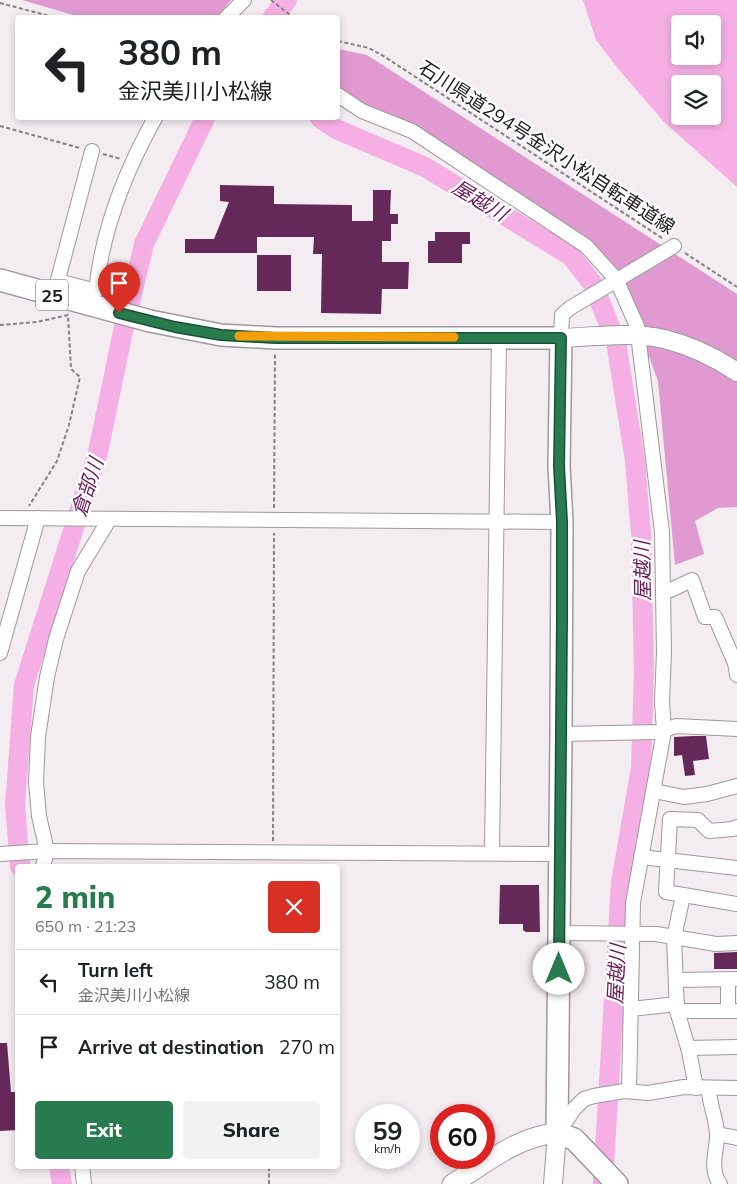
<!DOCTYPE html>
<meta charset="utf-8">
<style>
body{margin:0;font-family:Mulish,"Noto Sans JP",sans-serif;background:#f2f2f2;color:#202124;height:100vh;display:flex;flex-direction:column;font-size:19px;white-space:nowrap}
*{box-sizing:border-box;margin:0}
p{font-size:16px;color:#757577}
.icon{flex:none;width:28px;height:28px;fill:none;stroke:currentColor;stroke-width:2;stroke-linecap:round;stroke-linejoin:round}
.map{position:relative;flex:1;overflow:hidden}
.side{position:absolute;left:15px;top:864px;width:325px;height:305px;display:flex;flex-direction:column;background:#fff;border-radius:5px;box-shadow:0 2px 8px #0003}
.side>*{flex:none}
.hud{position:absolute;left:15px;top:15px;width:325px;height:105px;border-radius:5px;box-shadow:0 2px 8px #0003;background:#fff;color:#202124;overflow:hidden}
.controls{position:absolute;left:671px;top:15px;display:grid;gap:10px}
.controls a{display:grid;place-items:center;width:50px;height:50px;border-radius:5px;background:#fff;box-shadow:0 2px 8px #0003;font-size:25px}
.speed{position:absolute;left:355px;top:1104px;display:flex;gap:10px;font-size:25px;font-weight:700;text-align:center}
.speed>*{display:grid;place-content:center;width:65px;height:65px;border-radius:50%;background:#fff;box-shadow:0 2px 8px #0003;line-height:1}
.speed small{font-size:12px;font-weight:400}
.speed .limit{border:8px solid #d22;background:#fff;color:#111}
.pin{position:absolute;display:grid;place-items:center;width:42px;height:42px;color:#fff;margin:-51px -21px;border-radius:50% 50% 50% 0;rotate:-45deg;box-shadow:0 0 5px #0007}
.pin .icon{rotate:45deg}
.me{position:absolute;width:55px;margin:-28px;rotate:0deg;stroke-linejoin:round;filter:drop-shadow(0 0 4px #0008)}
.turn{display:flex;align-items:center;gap:18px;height:105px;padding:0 20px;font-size:22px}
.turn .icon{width:65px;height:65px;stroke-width:2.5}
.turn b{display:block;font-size:35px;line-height:42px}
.round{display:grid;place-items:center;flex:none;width:52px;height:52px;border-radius:5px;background:#f2f2f2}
.overview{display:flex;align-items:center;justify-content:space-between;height:85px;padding:0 20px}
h1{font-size:30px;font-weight:800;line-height:38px;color:#277b4e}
.cta{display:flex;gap:10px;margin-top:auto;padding:10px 20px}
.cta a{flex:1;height:58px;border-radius:5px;background:#277b4e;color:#fff;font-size:20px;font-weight:800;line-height:58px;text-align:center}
.cta a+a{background:#f2f2f2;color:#202124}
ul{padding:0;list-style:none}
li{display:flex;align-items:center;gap:15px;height:65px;padding:0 20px;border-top:1px solid #e0e0e0}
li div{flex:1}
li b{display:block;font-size:19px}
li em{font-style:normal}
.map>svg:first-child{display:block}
.forest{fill:#e09acf}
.water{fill:#f6afe4;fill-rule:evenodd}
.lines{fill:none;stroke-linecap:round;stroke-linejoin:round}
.river{stroke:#f6afe4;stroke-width:20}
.building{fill:#652959}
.minor-casing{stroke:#9f989d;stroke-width:16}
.tertiary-casing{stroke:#9f989d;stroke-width:20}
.secondary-casing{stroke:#9f989d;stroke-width:21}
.primary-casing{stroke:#9f989d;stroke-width:24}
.path{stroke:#868184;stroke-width:2;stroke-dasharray:4 2.5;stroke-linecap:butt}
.minor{stroke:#fff;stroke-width:14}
.tertiary{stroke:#fff;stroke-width:18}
.secondary{stroke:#fff;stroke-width:19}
.primary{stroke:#fff;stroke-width:21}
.route-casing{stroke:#195033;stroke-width:12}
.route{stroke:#277b4e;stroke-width:9}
.slow{stroke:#f59e0b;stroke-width:9}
.labels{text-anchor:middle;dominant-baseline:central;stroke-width:5;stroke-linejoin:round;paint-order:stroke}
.shield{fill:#fff;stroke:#605f5f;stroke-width:1}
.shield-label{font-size:18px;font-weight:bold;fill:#1c1a1b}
.street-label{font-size:19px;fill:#1c1a1b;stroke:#fff}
.water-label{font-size:20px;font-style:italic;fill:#6a195c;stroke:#fff}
</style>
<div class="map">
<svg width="737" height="1184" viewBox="0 0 737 1184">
<rect width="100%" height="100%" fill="#f3ecf1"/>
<g class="forest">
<path d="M 22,0 L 231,0 L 217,17 L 80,17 Z"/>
<path d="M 338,49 L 367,55 L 737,294 L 737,507 L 718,508 L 695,521 L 704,554 L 675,565 L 658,381 L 624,289 L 589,243 L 360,104 L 338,86 Z"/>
</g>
<path class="water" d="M 583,0 L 737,0 L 737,187 L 664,122 L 620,71 L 596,40 ZM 680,24 L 712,24 L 712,56 L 680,56 ZM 680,84 L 712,84 L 712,116 L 680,116 Z"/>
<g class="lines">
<g class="river">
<path d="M 272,18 L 287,0"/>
<path d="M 320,118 L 336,129 L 425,167 L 571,256 L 593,284 L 616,342 L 635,461 L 641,534 L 644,672 L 641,768 L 621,882 L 603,1182"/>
<path d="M 20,866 L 15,805 L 24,685 L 98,452 L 122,336 L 144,244 L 205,118"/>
<path d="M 59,1166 L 62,1184"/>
</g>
</g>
<g class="building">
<path d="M 220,185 L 274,186 L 274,204 L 352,205 L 352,221 L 373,221 L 373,190 L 391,190 L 390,214 L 398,214 L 398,224 L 391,224 L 391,241 L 382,241 L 382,262 L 409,262 L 408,289 L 382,289 L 381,314 L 321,313 L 322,254 L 313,254 L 314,237 L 257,237 L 257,253 L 185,253 L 185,239 L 214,239 L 229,202 L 220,201 Z"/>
<path d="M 435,232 L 470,232 L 470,244 L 462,244 L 462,263 L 428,263 L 428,241 L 435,241 Z"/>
<rect x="257" y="255" width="34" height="36"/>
<path d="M 693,736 L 706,736 L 709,759 L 693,761 L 695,775 L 685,776 L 682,755 L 674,756 L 674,737 Z"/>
<path d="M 500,885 L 539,885 L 540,932 L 526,932 L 523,930 L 523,924 L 499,924 Z"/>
<path d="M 737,952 L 737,969 L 714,969 L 714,953 Z"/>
<path d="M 0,1043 L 7,1043 L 11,1092 L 18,1092 L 18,1130 L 0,1131 Z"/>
</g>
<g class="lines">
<g class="minor-casing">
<g id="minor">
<path d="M 226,18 L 244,0"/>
<path d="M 338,95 L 362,111 L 412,131 L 586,246 L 616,279 L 637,326 L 662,532 L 664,652 L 662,702 L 664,731 L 633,903 L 629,1091"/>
<path d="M 58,281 L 96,291 C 102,231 126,170 155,118"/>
<path d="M 56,287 L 92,151"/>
<path d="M 561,338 L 562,315 L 570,308 L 674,246"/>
<path d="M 0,518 L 562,522"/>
<path d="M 664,593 L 692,580 L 705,617 L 715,617 L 735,663 L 737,675"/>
<path d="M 0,653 L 38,518"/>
<path d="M 561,734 L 659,732 L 676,726 L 737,729"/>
<path d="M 654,791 L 684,797 L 707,794 L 737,786"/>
<path d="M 737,827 L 733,829 L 709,831 L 698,820 L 670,819 L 666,892 L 737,904"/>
<path d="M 492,853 L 499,336"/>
<path d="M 0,854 L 47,851 L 559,854"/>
<path d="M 641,857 L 737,868"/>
<path d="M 43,866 L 47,851 L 39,816 L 36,782 L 38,737 L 47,677 L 56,639 L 78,571 L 109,520"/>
<path d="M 683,896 L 674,937 L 677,1011 L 689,1051 L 696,1088"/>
<path d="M 559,933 L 656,934 L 716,944 L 737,943"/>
<path d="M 676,980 L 737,979"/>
<path d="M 728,980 L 728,1011"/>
<path d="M 631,1009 L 677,1004"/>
<path d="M 677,1011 L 737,1011"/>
<path d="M 688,1048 L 737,1047"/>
<path d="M 709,1089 C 709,1105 717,1119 717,1135 C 717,1152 709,1168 720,1184"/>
<path d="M 558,1133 L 574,1109 L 584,1099 L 594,1096 L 624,1091 L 648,1093 L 684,1087 L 737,1088"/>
<path d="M 717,1134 L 737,1138"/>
<path d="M 82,1166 L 84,1184"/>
</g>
</g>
<g class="tertiary-casing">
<g id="tertiary">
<path d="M 561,338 C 593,337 632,331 664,339 C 689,345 716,358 737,372"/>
<path d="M 553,1184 L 557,1133"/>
</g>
</g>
<g class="secondary-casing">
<path id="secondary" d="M 452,1184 C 485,1164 518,1136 557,1133"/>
</g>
<g class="primary-casing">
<path id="primary" d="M 0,280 L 150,321 L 221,335 L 275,338 L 561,338 L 559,466 L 562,522 L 561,734 L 557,1133 L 574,1139 L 617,1184"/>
</g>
<g class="path">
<path d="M 271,0 L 294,18"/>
<path d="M 0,3 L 57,18"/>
<path d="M 338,41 L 369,48 L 385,57 L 662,238"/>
<path d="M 0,126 L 80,148"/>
<path d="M 103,154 L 121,159"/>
<path d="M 685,253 L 737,287"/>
<path d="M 0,325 L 37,322 L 68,315 L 71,369 L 80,377 L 69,425 L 57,461 L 29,506"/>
<path d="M 274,508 L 275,353"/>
<path d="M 273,841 L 274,533"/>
<path d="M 269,1184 L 269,1166"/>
</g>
<use href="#minor" class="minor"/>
<use href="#tertiary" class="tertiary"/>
<use href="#secondary" class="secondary"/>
<use href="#primary" class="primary"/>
</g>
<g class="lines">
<g class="route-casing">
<path id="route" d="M 119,313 L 175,327 L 221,335 L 275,338 L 561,338 L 559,466 L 562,522 L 562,618 L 559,969"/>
</g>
<use href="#route" class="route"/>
<path class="slow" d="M 239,336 L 454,337"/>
</g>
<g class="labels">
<rect class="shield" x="36" y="279.5" width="32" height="31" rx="4"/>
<g class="shield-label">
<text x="52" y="295">25</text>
</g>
<g class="street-label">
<text transform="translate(547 147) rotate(33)">石川県道294号金沢小松自転車道線</text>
</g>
<g class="water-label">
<text transform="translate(480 200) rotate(31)">屋越川</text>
<text transform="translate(87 487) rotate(-72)">倉部川</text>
<text transform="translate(642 571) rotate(-91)">屋越川</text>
<text transform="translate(616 974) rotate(-87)">屋越川</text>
</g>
</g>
</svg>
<div class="controls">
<a><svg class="icon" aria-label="sound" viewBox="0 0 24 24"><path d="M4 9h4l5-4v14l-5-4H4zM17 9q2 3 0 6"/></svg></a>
<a><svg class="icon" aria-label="layers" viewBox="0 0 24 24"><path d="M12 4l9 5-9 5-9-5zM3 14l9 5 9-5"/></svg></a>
</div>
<div class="speed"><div>59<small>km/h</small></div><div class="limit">60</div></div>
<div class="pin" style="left:119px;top:313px;background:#d93025"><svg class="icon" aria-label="arrive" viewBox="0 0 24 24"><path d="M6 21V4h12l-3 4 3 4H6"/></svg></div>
<svg class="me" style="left:559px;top:969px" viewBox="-20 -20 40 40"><circle r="19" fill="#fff"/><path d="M0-13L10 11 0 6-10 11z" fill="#277b4e"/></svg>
<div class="hud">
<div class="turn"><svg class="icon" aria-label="left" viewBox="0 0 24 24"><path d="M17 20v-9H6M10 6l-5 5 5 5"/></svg><div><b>380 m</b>金沢美川小松線</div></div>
</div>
<section class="side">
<div class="overview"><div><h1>2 min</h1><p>650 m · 21:23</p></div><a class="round" style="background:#d93025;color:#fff"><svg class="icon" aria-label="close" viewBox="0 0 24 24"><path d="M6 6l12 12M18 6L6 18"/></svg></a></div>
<ul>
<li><svg class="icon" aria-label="left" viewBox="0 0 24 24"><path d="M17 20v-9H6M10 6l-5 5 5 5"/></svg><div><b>Turn left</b><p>金沢美川小松線</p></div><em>380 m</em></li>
<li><svg class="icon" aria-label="arrive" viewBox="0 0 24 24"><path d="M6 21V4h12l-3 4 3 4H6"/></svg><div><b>Arrive at destination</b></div><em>270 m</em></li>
</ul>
<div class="cta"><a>Exit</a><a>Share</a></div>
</section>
</div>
